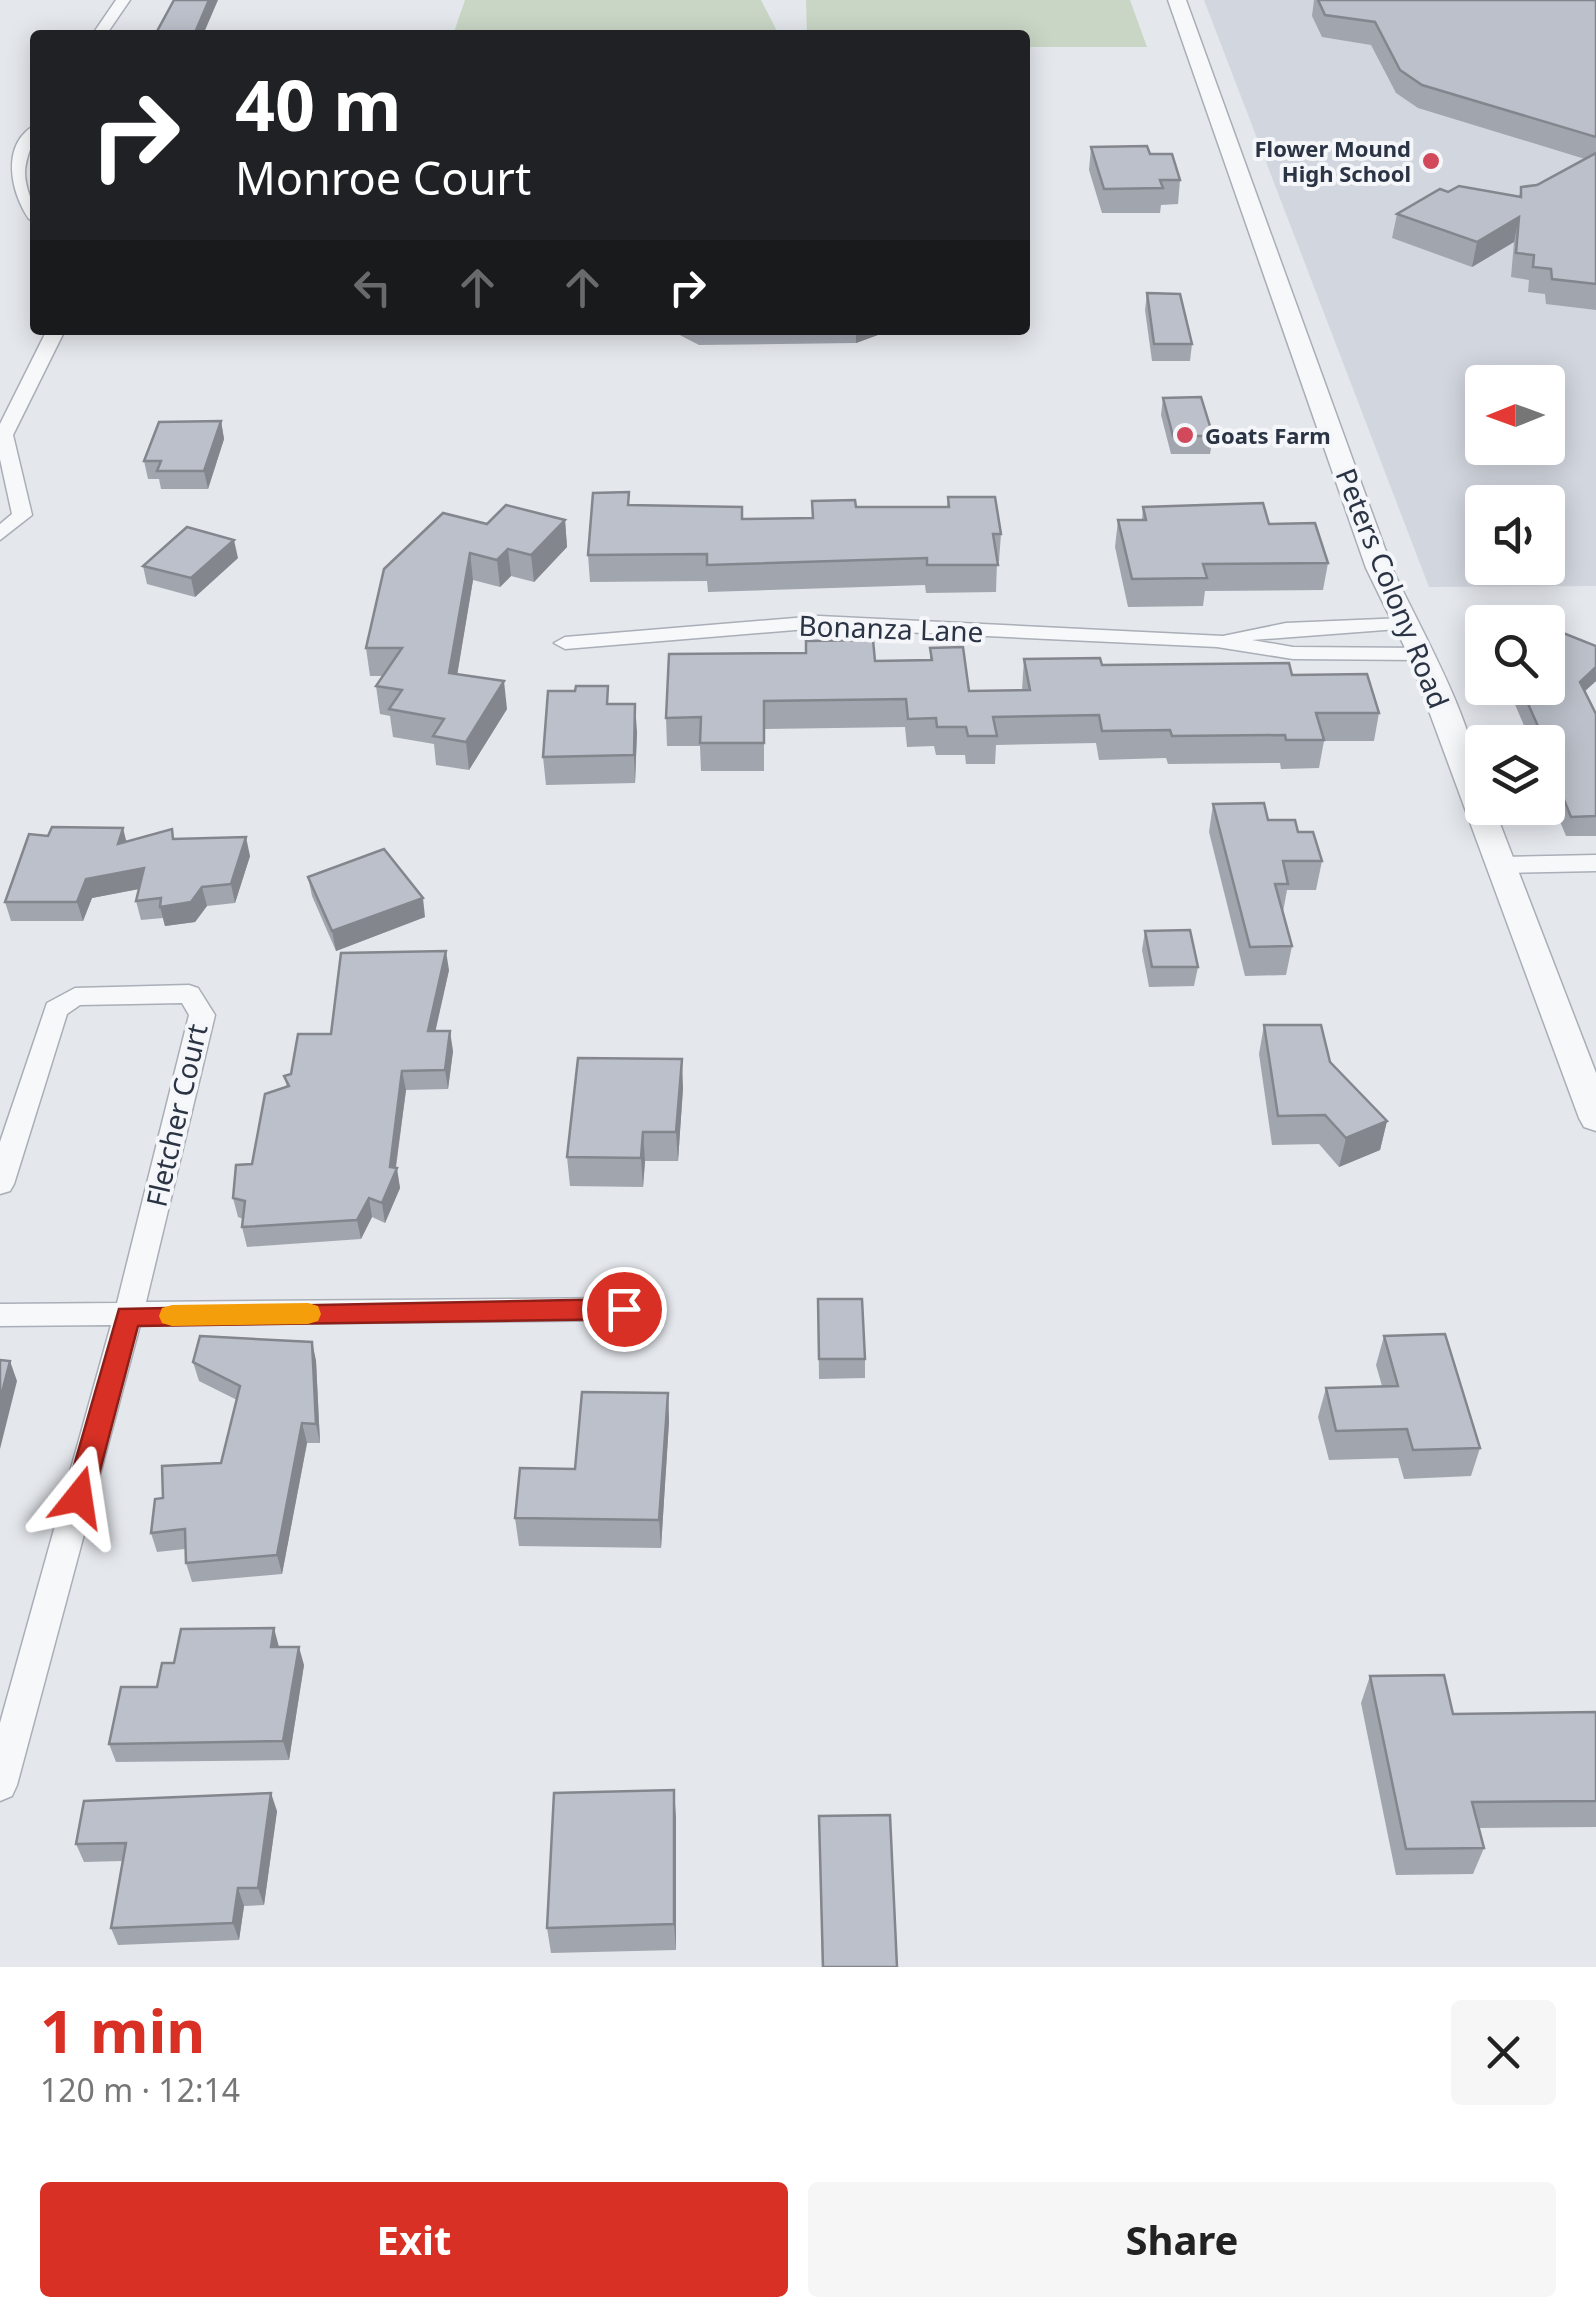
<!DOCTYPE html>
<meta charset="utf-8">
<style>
body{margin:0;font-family:"Noto Sans",sans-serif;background:#f6f6f6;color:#222;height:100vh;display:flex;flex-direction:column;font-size:38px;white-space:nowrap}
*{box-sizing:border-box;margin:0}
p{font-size:32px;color:#767676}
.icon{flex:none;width:55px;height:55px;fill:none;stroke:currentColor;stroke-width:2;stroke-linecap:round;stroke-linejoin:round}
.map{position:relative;height:1967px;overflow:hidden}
.drawer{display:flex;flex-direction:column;background:#fff;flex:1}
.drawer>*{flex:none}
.top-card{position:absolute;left:30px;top:30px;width:1000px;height:305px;border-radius:10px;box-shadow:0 5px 25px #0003;background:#202124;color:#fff;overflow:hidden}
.needle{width:65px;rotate:269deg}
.fabs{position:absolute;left:1465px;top:365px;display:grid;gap:20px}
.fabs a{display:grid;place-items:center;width:100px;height:100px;border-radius:10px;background:#fff;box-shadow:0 5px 25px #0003;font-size:50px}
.pin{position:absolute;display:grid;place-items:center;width:85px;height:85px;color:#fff;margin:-42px;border:5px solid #fff;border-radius:50%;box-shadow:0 2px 10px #0007}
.me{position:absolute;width:110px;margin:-55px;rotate:15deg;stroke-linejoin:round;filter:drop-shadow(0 0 8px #0008)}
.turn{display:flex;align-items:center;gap:35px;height:210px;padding:0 40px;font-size:45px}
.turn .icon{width:130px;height:130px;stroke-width:2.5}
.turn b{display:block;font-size:70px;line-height:85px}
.lanes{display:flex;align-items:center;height:95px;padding:0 40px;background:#0003;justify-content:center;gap:50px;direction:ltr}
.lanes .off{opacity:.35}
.round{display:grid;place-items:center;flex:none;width:105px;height:105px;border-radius:10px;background:#f6f6f6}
.summary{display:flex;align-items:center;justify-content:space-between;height:170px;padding:0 40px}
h1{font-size:60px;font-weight:700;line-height:75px;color:#d93025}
.button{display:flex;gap:20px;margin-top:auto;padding:20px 40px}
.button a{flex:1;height:115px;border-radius:10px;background:#d93025;color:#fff;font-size:40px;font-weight:700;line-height:115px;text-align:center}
.button a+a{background:#f6f6f6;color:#222}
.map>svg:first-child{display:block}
.built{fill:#d2d6de;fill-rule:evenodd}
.green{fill:#c9d6c5}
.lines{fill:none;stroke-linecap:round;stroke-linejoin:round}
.minor-casing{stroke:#a9aeb7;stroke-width:3}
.tertiary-casing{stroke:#a9aeb7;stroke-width:3}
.minor{fill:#f7f8fa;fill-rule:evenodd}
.tertiary{fill:#f7f8fa;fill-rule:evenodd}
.wall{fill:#a1a5ae}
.shaded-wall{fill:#83868d}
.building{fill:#bbc0ca;stroke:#83868d;stroke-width:2.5}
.route{fill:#d93025;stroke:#8d1f18;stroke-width:2.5}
.slow{fill:#f59e0b}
.poi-dot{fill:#d1495b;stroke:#f4f6f9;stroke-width:4}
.labels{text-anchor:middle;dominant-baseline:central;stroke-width:8;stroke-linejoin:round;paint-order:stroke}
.far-poi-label{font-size:22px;font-weight:bold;fill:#2b3445;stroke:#f4f6f9;text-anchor:end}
.street-label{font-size:28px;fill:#2b3445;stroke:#f4f6f9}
</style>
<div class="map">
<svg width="1596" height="1967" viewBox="0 0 1596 1967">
<rect width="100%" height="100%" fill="#e4e7ec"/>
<path class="built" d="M 1204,0 L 1596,0 L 1596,586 L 1429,587 ZM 1482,382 L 1548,382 L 1548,448 L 1482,448 ZM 1482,502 L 1548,502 L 1548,568 L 1482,568 Z"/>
<g class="green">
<path d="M 465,0 L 761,0 L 779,35 L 453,35 Z"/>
<path d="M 806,0 L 1130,0 L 1147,47 L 1025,47 L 1025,35 L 807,35 Z"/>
</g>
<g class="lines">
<g class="minor-casing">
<g id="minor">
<path d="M 116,0 L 130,0 L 106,35 L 92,35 Z"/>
<path d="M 35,125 C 35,143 25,156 25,173 C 25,190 35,203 35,221 L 29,219 C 11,192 0,145 35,125 Z"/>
<path d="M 47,330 L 65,330 L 13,435 L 32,515 L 0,540 L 0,524 L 12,514 L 0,459 L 0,424 Z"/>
<path d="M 819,616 L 1223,636 L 1286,623 L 1404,618 L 1411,620 L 1414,624 L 1411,628 L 1252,640 L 1293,647 L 1422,648 L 1433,654 L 1422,660 L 1293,659 L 1217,647 L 819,628 L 565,649 L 554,643 L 565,637 Z"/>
<path d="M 1596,855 L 1596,871 L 1502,873 L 1490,865 L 1502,857 Z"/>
<path d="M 189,985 L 198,988 L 215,1015 L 146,1302 L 624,1298 L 634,1301 L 638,1309 L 634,1317 L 624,1320 L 140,1325 L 17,1785 L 12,1796 L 0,1801 L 0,1723 L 111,1325 L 0,1326 L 0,1304 L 117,1303 L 189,1015 L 182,1003 L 80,1005 L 67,1014 L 14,1184 L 10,1191 L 0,1194 L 0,1142 L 47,1003 L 75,988 Z"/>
</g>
</g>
<g class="tertiary-casing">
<path id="tertiary" d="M 1168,0 L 1186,0 L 1392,568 C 1424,638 1482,731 1482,808 L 1494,808 L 1596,1073 L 1596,1131 L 1584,1127 L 1579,1118 L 1408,654 L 1366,568 Z"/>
</g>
<use href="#minor" class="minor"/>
<use href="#tertiary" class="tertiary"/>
</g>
<g class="wall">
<path d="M 1314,0 L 1596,0 L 1596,310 L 1546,304 L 1545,294 L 1528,292 L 1529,280 L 1511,277 L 1514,242 L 1472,267 L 1392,238 L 1397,214 L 1448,192 L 1519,197 L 1521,187 L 1537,185 L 1585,159 L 1418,108 L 1396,93 L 1371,45 L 1322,37 L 1312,16 Z"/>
<path d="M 1091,147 L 1150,154 L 1180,180 L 1178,204 L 1161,205 L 1160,213 L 1102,213 L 1089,170 Z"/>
<path d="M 1147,293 L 1192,344 L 1190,361 L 1152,361 L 1145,310 Z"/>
<path d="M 670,330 L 886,330 L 886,332 L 856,343 L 699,345 Z"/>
<path d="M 1163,398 L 1213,436 L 1210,454 L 1171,454 L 1161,415 Z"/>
<path d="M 221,421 L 224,439 L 208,489 L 161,489 L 159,479 L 148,479 L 144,461 Z"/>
<path d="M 948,497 L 1001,534 L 999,561 L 997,561 L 996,592 L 926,593 L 925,585 L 708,592 L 707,581 L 590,582 L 588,555 L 630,505 L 742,519 L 812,518 L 812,501 L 856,507 L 947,507 Z"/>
<path d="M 1143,507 L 1269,524 L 1328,563 L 1323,590 L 1205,591 L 1203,606 L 1128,607 L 1115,547 L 1118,520 L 1142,520 Z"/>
<path d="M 565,520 L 567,547 L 534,582 L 511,576 L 500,587 L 473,580 L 457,674 L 507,709 L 469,770 L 436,765 L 434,744 L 393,737 L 390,716 L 380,714 L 376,686 L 383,676 L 370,676 L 366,648 L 487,524 Z"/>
<path d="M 238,558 L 195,597 L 147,584 L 143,566 Z"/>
<path d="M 930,648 L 969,691 L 1022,690 L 1024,659 L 1102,665 L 1292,675 L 1379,713 L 1374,741 L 1324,741 L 1319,768 L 1281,769 L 1280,763 L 1168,764 L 1166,758 L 1099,760 L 1096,743 L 996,745 L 995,764 L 966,764 L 965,755 L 936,755 L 934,746 L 907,747 L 905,727 L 764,729 L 764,771 L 701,771 L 700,746 L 667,746 L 666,718 L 875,661 L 930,660 Z"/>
<path d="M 1596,681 L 1585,691 L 1596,715 L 1596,836 L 1566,836 L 1548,792 L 1548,742 L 1531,742 L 1508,688 L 1548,688 Z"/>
<path d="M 609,704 L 637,732 L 635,783 L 546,785 L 543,757 Z"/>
<path d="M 1213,804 L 1268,820 L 1298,832 L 1322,861 L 1316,890 L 1287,890 L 1283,912 L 1292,946 L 1286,975 L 1245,976 L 1209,832 Z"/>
<path d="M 174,839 L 250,856 L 235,903 L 207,906 L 195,922 L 165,926 L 163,918 L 141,920 L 136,901 L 139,889 L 92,898 L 83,921 L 11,921 L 5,902 L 127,842 Z"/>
<path d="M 308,877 L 425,917 L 336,951 L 312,896 Z"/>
<path d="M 1145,931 L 1198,967 L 1194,986 L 1149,987 L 1142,950 Z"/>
<path d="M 449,970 L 435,1031 L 453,1051 L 448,1089 L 406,1090 L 396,1168 L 400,1188 L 385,1223 L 372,1217 L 361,1239 L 247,1247 L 242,1227 L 243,1219 L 238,1217 L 233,1198 L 252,1164 L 287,1087 L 284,1076 L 291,1074 L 331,1034 Z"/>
<path d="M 1264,1025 L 1330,1062 L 1387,1121 L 1380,1150 L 1339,1167 L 1319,1144 L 1272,1145 L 1259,1054 Z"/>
<path d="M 683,1088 L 678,1161 L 645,1161 L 643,1187 L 570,1186 L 567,1157 Z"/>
<path d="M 818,1299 L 865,1359 L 865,1378 L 819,1379 Z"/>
<path d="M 1384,1336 L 1480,1448 L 1471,1476 L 1404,1479 L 1398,1458 L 1329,1460 L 1318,1417 L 1326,1388 L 1382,1386 L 1376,1365 Z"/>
<path d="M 312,1342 L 316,1361 L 320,1443 L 307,1443 L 282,1574 L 192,1582 L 186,1563 L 185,1549 L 157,1552 L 151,1533 L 163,1498 L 221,1463 L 237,1400 L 199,1381 L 193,1362 Z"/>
<path d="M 668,1393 L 669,1421 L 661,1548 L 519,1546 L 515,1518 Z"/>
<path d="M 279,1647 L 304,1665 L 289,1760 L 116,1762 L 109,1744 L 157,1687 Z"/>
<path d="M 1370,1676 L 1453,1714 L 1596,1712 L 1596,1827 L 1479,1828 L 1484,1848 L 1473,1874 L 1396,1875 L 1361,1703 Z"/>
<path d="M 277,1811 L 264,1905 L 244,1906 L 239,1940 L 118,1945 L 111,1928 L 122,1861 L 84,1862 L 76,1844 Z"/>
<path d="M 819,1816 L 897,1967 L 822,1967 Z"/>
<path d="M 676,1817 L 676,1950 L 551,1953 L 547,1928 Z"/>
</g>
<g class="shaded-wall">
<path d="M 209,0 L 218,0 L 203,35 L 194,35 Z"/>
<path d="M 1519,217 L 1514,242 L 1472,267 L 1477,242 Z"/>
<path d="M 856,330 L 886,330 L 886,332 L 856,343 Z"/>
<path d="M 221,421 L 224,439 L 208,489 L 204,471 Z"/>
<path d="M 565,520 L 567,547 L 534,582 L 531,555 Z"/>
<path d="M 234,540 L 238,558 L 195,597 L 191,578 Z"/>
<path d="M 508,549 L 511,576 L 500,587 L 497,560 Z"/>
<path d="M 470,553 L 473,580 L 453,700 L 449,673 Z"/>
<path d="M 1596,667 L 1596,681 L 1575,700 L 1580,682 Z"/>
<path d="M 504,681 L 507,709 L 469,770 L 466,742 Z"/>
<path d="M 635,704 L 637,732 L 635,783 L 634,755 Z"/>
<path d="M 123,828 L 128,848 L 118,844 Z"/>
<path d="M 246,837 L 250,856 L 235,903 L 231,884 Z"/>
<path d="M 144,868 L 149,887 L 92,898 L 83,921 L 77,902 L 86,879 Z"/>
<path d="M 202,887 L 207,906 L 195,922 L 165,926 L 160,907 Z"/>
<path d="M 423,898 L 425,917 L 336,951 L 332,931 Z"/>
<path d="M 446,951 L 449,970 L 431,1051 L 428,1031 Z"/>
<path d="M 450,1031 L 453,1051 L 448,1089 L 445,1070 Z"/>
<path d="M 682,1059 L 683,1088 L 678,1161 L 676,1132 Z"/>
<path d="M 402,1071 L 406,1090 L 395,1171 L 397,1168 L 400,1188 L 385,1223 L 382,1203 L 390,1167 Z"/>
<path d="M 1387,1121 L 1380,1150 L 1339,1167 L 1346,1138 Z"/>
<path d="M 643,1132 L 645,1161 L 643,1187 L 641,1158 Z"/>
<path d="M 369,1198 L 372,1217 L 361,1239 L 357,1220 Z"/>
<path d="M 312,1342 L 316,1361 L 320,1443 L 316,1424 Z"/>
<path d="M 10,1361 L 17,1381 L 0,1449 L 0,1400 Z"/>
<path d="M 668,1393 L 669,1421 L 661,1548 L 659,1520 Z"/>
<path d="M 302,1423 L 307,1443 L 282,1574 L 277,1555 Z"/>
<path d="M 274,1628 L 279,1647 L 271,1647 Z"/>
<path d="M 299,1647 L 304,1665 L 289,1760 L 283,1741 Z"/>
<path d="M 674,1790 L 676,1817 L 676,1950 L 674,1924 Z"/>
<path d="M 271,1793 L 277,1811 L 264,1905 L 258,1888 Z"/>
<path d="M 238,1888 L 244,1906 L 239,1940 L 233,1923 Z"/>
</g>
<g class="building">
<path d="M 174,0 L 209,0 L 194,35 L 155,35 Z"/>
<path d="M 1318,0 L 1596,0 L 1596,137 L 1422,85 L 1400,70 L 1375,22 L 1325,15 Z"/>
<path d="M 1147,146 L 1150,154 L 1172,154 L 1180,180 L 1160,180 L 1163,188 L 1104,189 L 1091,147 Z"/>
<path d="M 1596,153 L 1596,284 L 1552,279 L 1551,269 L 1533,267 L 1534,255 L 1516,253 L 1519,217 L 1477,242 L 1397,214 L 1440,189 L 1448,192 L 1459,186 L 1521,197 L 1521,187 L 1537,185 Z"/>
<path d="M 1147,293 L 1180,294 L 1192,344 L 1154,344 Z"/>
<path d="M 1201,397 L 1213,436 L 1173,436 L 1163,398 Z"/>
<path d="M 221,421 L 204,471 L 157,471 L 161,461 L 144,461 L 159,422 Z"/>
<path d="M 629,492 L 628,505 L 742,507 L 742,519 L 813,518 L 812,501 L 855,500 L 856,507 L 949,507 L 948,497 L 995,497 L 1001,534 L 993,534 L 998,565 L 927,565 L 927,558 L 707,565 L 707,554 L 588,555 L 593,493 Z"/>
<path d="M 1263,503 L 1269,524 L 1315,523 L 1328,563 L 1203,564 L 1207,578 L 1132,579 L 1118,520 L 1146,520 L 1143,507 Z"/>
<path d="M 506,505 L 565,520 L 531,555 L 508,549 L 497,560 L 470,553 L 449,673 L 504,681 L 466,742 L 433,736 L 444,719 L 389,709 L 402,690 L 376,686 L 402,648 L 366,648 L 384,569 L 443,513 L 487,524 Z"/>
<path d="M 187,527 L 234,540 L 191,578 L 143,566 Z"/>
<path d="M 1548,627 L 1596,646 L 1596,667 L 1580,682 L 1596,714 L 1596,816 L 1571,817 L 1552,770 L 1556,770 L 1548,749 L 1548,742 L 1545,742 L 1521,688 L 1548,688 Z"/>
<path d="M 873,640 L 875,661 L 932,660 L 930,648 L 963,647 L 969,691 L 1030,690 L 1024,659 L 1100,658 L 1102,665 L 1289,663 L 1292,675 L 1367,674 L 1379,713 L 1316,713 L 1324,740 L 1286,740 L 1285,735 L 1172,736 L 1170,730 L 1102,731 L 1099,715 L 993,717 L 997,736 L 968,736 L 966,727 L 937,727 L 936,718 L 908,719 L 906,699 L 764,701 L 764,743 L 700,743 L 701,717 L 666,718 L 669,654 L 806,653 L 806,641 Z"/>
<path d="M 576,686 L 608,686 L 607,704 L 635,704 L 634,755 L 543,757 L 548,691 L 575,691 Z"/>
<path d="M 1264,803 L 1268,820 L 1295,820 L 1298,832 L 1313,832 L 1322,861 L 1283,861 L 1288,884 L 1275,884 L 1292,946 L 1250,947 L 1213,804 Z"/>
<path d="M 52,827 L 123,828 L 118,844 L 172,829 L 173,839 L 246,837 L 231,884 L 202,887 L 191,902 L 160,907 L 161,898 L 136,901 L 144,868 L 86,879 L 77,902 L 5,902 L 29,834 L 48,836 Z"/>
<path d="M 384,849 L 423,898 L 332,931 L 308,877 Z"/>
<path d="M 1190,930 L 1198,967 L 1152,967 L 1145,931 Z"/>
<path d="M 446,951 L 428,1031 L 450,1031 L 445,1070 L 402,1071 L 390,1167 L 397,1168 L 382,1203 L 369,1198 L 357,1220 L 242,1227 L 245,1201 L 233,1198 L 236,1165 L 252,1164 L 265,1094 L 289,1086 L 284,1076 L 291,1074 L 298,1034 L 331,1034 L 341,953 Z"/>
<path d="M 1264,1025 L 1321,1025 L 1330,1062 L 1387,1121 L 1346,1138 L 1325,1115 L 1278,1116 Z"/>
<path d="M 578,1058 L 682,1059 L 676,1132 L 643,1132 L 641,1158 L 567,1157 Z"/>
<path d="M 818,1299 L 862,1299 L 865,1359 L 819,1359 Z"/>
<path d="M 1445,1334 L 1480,1448 L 1413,1450 L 1407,1429 L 1336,1431 L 1326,1388 L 1398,1386 L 1384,1336 Z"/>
<path d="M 200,1336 L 312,1342 L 316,1424 L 302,1423 L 277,1555 L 186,1563 L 185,1529 L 151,1533 L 155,1499 L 163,1498 L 162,1466 L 221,1463 L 240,1386 L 193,1362 Z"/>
<path d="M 0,1360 L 10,1361 L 0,1400 Z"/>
<path d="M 582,1392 L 668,1393 L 659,1520 L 515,1518 L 520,1468 L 575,1469 Z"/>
<path d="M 274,1628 L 271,1647 L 299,1647 L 283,1741 L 109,1744 L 121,1687 L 157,1687 L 162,1663 L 174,1663 L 181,1629 Z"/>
<path d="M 1444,1675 L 1453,1714 L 1596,1712 L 1596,1801 L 1472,1802 L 1484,1848 L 1406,1849 L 1370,1676 Z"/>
<path d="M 674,1790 L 674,1924 L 547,1928 L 554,1793 Z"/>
<path d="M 271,1793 L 258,1888 L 238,1888 L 233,1923 L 111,1928 L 126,1843 L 76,1844 L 84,1801 Z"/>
<path d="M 890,1815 L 897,1967 L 823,1967 L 819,1816 Z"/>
</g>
<path class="route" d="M 624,1299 L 633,1302 L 637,1309 L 633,1316 L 624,1319 L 138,1326 L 93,1497 L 89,1505 L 79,1509 L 69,1505 L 65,1497 L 119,1309 Z"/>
<path class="slow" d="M 308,1303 L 318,1306 L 321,1314 L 318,1321 L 308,1324 L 172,1326 L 162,1323 L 159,1316 L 162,1308 L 172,1305 Z"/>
<g class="poi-dot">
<circle cx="1431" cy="161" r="10"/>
<circle cx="1185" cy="435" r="10"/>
</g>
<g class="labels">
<g class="far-poi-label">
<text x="1411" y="148">Flower Mound<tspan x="1411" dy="25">High School</tspan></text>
<text x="1205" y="435" text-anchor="start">Goats Farm</text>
</g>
<g class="street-label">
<text transform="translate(1393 588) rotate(68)">Peters Colony Road</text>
<text transform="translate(891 628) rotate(2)">Bonanza Lane</text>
<text transform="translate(176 1115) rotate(-77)">Fletcher Court</text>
</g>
</g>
</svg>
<div class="fabs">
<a><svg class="needle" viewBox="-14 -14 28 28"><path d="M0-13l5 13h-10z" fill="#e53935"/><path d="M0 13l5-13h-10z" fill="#767676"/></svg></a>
<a><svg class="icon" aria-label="sound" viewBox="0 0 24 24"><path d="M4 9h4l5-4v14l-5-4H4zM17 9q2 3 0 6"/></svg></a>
<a><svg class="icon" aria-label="search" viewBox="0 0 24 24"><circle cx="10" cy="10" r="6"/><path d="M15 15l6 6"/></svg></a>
<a><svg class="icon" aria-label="layers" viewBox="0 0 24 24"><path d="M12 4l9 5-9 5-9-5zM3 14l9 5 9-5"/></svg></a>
</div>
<div class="pin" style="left:624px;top:1309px;background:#d93025"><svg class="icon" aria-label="arrive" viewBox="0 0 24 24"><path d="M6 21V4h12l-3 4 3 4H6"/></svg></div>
<svg class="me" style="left:79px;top:1497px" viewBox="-20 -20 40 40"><path d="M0-17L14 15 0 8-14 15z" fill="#d93025" stroke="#fff" stroke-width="4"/></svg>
<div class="top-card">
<div class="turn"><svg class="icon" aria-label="right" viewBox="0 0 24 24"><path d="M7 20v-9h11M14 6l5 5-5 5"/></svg><div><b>40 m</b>Monroe Court</div></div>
<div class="lanes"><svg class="icon off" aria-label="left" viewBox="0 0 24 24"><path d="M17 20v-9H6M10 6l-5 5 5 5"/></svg><svg class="icon off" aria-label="ahead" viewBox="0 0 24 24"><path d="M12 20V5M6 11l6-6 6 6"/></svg><svg class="icon off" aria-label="ahead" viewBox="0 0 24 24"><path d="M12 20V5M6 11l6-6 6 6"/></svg><svg class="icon" aria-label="right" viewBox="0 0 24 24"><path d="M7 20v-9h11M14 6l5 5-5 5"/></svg></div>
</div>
</div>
<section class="drawer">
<div class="summary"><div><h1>1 min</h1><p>120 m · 12:14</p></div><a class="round"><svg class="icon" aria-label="close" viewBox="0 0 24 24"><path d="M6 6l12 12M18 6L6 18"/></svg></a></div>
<div class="button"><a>Exit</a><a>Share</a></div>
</section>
